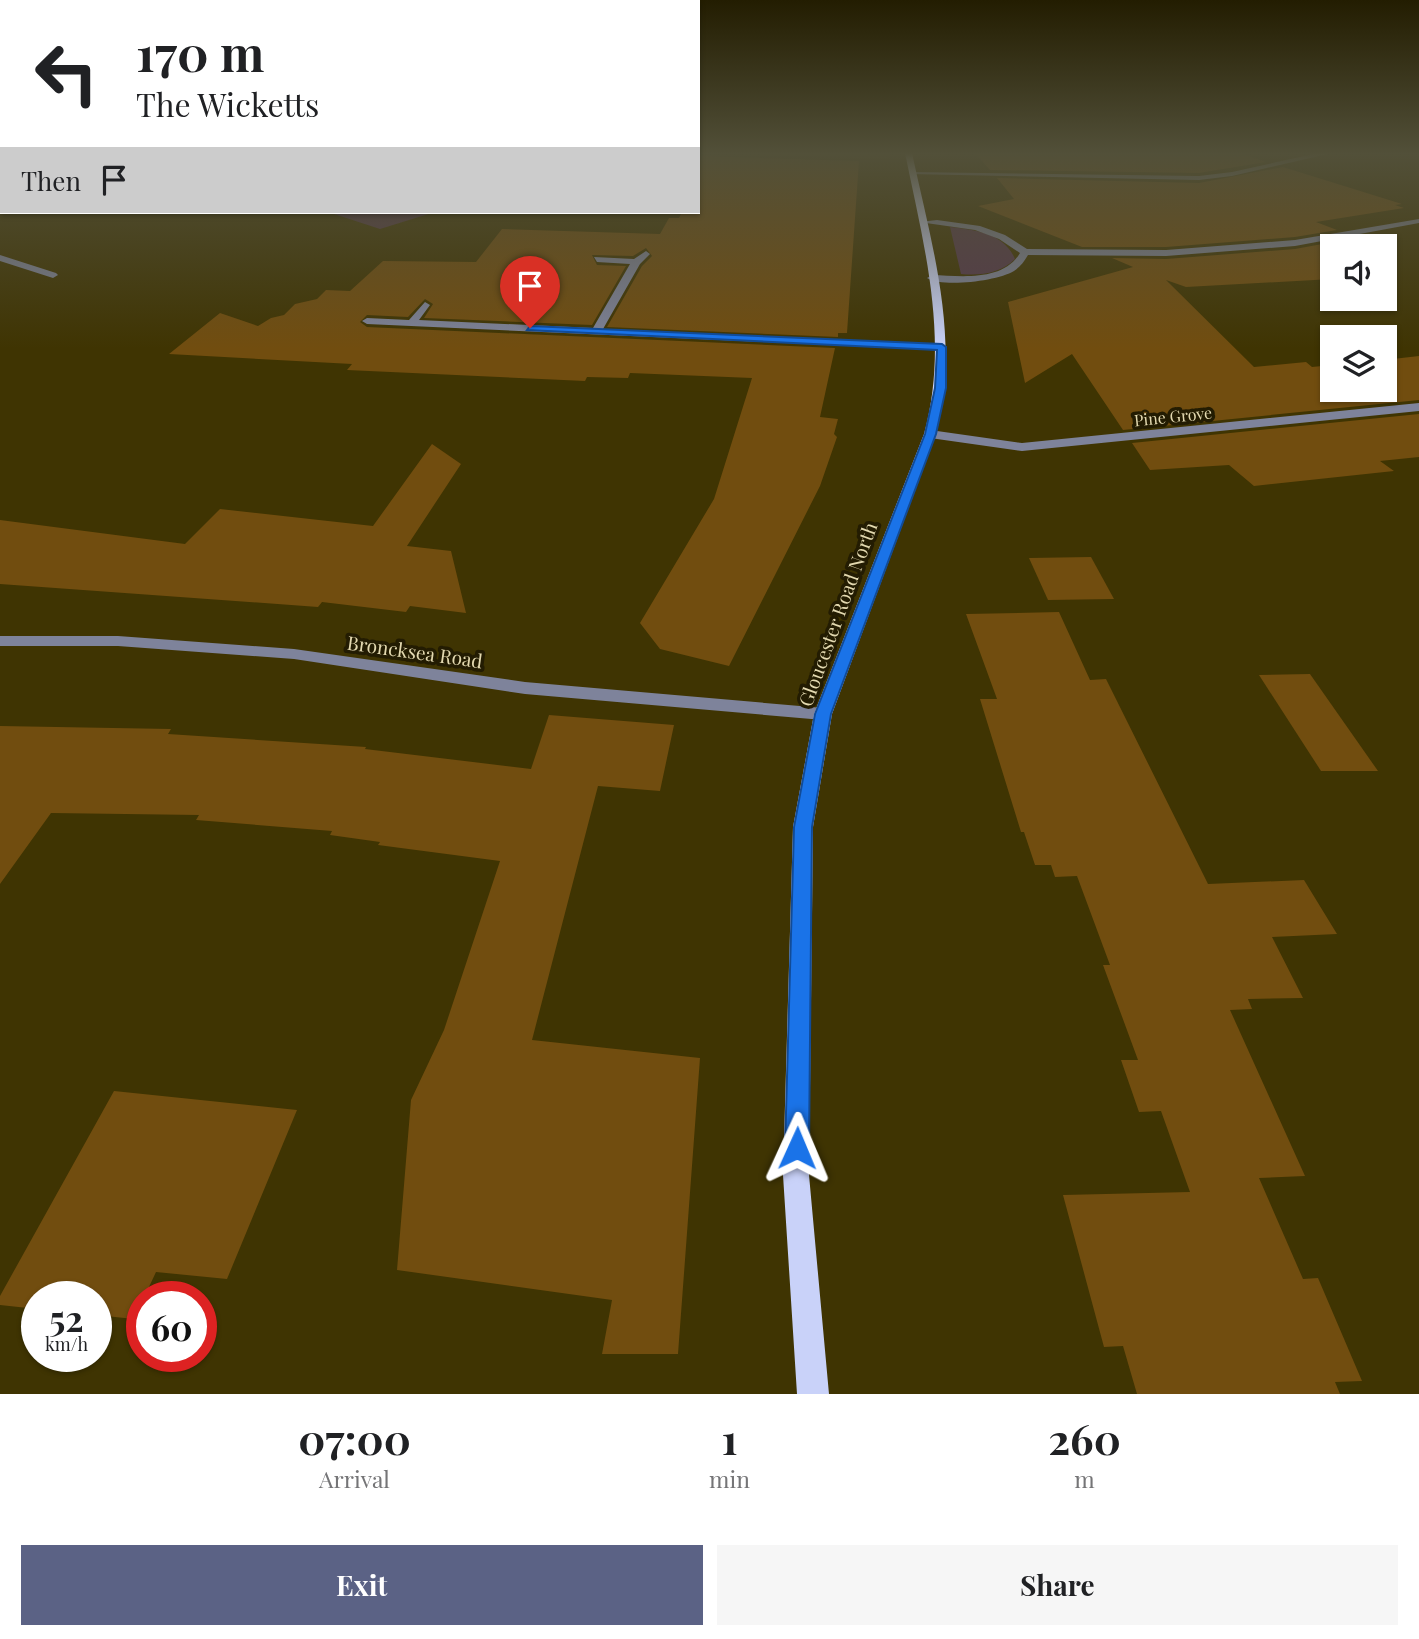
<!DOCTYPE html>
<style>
body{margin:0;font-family:"Playfair Display",serif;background:#f6f6f6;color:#202124;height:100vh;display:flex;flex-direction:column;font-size:26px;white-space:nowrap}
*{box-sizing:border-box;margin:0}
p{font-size:23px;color:#757577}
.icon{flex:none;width:38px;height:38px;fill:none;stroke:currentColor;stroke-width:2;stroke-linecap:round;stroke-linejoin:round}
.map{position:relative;height:1394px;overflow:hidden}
.details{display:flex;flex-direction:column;background:#fff;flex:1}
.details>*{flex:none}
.hud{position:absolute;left:0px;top:0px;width:700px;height:214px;box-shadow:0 2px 5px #0004;background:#fff;color:#202124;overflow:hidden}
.controls{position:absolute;left:1320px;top:234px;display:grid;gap:14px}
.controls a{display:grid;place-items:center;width:77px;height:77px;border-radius:0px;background:#fff;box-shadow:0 2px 5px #0004;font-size:35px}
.speed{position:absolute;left:21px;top:1281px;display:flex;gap:14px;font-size:35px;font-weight:700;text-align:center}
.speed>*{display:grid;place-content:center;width:91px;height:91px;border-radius:50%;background:#fff;box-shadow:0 2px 5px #0004;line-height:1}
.speed small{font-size:18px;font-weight:400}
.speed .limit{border:10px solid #d22;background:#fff;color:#111}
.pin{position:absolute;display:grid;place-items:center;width:60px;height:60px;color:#fff;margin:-72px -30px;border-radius:50% 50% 50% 0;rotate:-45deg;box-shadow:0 0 7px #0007}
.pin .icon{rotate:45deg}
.me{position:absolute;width:77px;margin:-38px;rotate:1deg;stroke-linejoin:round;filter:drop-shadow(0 0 5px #0008)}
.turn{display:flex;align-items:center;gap:24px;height:147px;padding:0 21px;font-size:32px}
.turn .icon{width:91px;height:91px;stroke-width:2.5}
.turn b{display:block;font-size:49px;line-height:60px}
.then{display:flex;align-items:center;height:66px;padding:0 21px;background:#0003;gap:14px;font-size:26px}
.eta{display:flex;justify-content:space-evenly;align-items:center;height:119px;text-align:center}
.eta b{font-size:42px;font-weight:700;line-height:49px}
.action{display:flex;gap:14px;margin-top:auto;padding:14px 21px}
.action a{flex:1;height:80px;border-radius:0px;background:#5b6285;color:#fff;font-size:28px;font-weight:700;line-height:80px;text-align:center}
.action a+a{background:#f6f6f6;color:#202124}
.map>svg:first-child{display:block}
.built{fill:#483c03}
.green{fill:#54384d}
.building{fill:#714d0f}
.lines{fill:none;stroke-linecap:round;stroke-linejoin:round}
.minor{fill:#7e839b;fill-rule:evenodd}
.major{fill:#c9d2f9;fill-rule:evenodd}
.route{fill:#1a73e8;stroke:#114b97;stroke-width:2}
.labels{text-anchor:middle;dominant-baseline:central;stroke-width:7;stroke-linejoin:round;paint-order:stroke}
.far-street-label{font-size:16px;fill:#e3d9b0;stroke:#231c02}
.street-label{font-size:19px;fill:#e3d9b0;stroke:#231c02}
</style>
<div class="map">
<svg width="1419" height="1394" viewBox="0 0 1419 1394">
<rect width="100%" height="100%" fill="#3f3402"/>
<path class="built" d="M 707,153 L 888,153 L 890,159 Z"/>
<g class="green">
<path d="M 328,212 L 435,212 L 380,229 Z"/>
<path d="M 950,227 C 975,230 1004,233 1015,259 C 1001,273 981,276 961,274 Z"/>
</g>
<g class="building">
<path d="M 975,153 L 1240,153 L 1266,162 L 1199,173 L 990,170 Z"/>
<path d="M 698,156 L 859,161 L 847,333 L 838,333 L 838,337 L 607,327 L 642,266 L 652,256 L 646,248 L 633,256 L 592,255 L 597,265 L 626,266 L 592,325 L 424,318 L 433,304 L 425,299 L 408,317 L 367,315 L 360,322 L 367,327 L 835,348 L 820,417 L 838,419 L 834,434 L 837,437 L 820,486 L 729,666 L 660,649 L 640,623 L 714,499 L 752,378 L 630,373 L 628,378 L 587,377 L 585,381 L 347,370 L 352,364 L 169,354 L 220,313 L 258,326 L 271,318 L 284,315 L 295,304 L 317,299 L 326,290 L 350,291 L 383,261 L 476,262 L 502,229 L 660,234 L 669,218 L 679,218 L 682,212 L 698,212 Z"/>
<path d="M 1283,167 L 1402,204 L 1395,205 L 1404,208 L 1316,222 L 1337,230 L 1295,237 L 1166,247 L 1082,247 L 978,206 L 1014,199 L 997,178 L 1199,183 Z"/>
<path d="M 1355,238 L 1378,247 L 1332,247 L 1332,279 L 1186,287 L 1166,280 L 1254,367 L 1306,362 L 1312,367 L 1332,365 L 1332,390 L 1384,390 L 1384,360 L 1419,356 L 1419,400 L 1123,430 L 1072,354 L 1025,383 L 1008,302 L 1133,267 L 1112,258 L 1166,259 L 1295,249 Z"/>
<path d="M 1419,414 L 1419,457 L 1380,461 L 1394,471 L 1254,486 L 1229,465 L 1150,470 L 1132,443 Z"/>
<path d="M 432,444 L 461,464 L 407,546 L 451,551 L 466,613 L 410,606 L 406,612 L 322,602 L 318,607 L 0,584 L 0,520 L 185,544 L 220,509 L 373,526 Z"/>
<path d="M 1091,557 L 1114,599 L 1048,600 L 1029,558 Z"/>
<path d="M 1059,612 L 1090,680 L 1106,679 L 1208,884 L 1304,880 L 1337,934 L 1272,937 L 1303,998 L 1248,999 L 1252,1009 L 1230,1010 L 1305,1176 L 1259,1178 L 1303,1279 L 1318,1278 L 1362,1381 L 1335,1382 L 1340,1394 L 1137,1394 L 1123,1346 L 1104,1347 L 1063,1195 L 1190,1192 L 1161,1111 L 1139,1112 L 1121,1060 L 1138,1060 L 1103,965 L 1110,965 L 1077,876 L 1055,877 L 1051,865 L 1035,865 L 1024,832 L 1021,832 L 980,699 L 997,699 L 966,614 Z"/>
<path d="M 1310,674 L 1378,771 L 1321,771 L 1259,675 Z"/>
<path d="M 549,715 L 674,725 L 660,791 L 598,786 L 532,1040 L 700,1058 L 678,1354 L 602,1354 L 612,1300 L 397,1270 L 411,1100 L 444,1030 L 500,861 L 378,845 L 380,842 L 330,835 L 332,831 L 196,820 L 199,815 L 51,813 L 0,884 L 0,726 L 171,729 L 168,734 L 366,747 L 365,749 L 531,769 Z"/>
<path d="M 114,1091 L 297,1110 L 227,1279 L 156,1272 L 134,1319 L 96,1315 L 96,1297 L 37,1297 L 37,1309 L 0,1305 L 0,1296 Z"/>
</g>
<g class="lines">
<g class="minor">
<path d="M 1318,153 L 1332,153 L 1232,176 L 1199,180 L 909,174 L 913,172 L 1199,176 L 1232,172 Z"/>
<path d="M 1419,219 L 1419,223 L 1295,246 L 1166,256 L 1028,255 C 1024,262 1020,267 1014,271 C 997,281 943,288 927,278 L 932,275 C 961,276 1003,282 1020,253 L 999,239 L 975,230 L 919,222 L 937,220 L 980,226 L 1005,235 L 1027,249 L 1166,250 L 1295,240 Z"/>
<path d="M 646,251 L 650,254 L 640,264 L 603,329 L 942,344 L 947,347 L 942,350 L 367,324 L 362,321 L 367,318 L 409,320 L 425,302 L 430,305 L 419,320 L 593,328 L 630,264 L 597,262 L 594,257 L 634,259 Z"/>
<path d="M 0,255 L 56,273 L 58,275 L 53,278 L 0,261 Z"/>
<path d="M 1419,403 L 1419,411 L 1022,451 L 930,438 L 924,434 L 930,430 L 1022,443 Z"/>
<path d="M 0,636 L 118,636 L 294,649 L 525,682 L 823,708 L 832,714 L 823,720 L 525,694 L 294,659 L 118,646 L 0,646 Z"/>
</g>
<path class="major" d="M 905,153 L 912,153 C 932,246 961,340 936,434 L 832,714 L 813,827 L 809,1175 L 829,1394 L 797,1394 L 783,1175 L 793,827 L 814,714 L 924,434 C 950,340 924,246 905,153 Z"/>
</g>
<linearGradient id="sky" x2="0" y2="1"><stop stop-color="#231d01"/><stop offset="0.44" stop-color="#525039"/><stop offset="1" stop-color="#525039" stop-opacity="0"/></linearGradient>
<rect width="1419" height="349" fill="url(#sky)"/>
<path class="route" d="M 530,326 L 942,344 L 946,347 L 946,388 L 936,434 L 831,714 L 812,827 L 809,1148 L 805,1156 L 797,1160 L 788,1156 L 785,1148 L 794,827 L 815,714 L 925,434 L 935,388 L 937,350 L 527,330 Z"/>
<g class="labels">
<g class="far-street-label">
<text transform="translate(1173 416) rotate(-6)">Pine Grove</text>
</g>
<g class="street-label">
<text transform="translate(837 614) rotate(-70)">Gloucester Road North</text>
<text transform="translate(415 651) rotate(8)">Broncksea Road</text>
</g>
</g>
</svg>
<div class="controls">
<a><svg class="icon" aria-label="sound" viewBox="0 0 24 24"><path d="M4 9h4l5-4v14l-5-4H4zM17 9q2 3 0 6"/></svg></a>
<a><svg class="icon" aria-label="layers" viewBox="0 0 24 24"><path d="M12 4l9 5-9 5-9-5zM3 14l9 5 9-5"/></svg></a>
</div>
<div class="speed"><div>52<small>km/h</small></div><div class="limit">60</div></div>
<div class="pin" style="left:530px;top:328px;background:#d93025"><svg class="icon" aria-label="arrive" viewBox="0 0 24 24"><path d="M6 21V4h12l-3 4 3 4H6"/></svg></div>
<svg class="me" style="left:797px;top:1148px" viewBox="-20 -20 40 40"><path d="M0-17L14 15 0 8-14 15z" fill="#1a73e8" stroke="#fff" stroke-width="4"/></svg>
<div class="hud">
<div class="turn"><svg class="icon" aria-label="left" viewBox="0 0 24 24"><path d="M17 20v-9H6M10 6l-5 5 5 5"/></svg><div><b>170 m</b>The Wicketts</div></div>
<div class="then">Then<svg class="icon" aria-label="arrive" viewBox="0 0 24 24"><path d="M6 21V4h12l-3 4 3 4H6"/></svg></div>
</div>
</div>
<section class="details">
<div class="eta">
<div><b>07:00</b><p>Arrival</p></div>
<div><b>1</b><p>min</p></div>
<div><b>260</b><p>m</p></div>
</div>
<div class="action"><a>Exit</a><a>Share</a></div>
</section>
